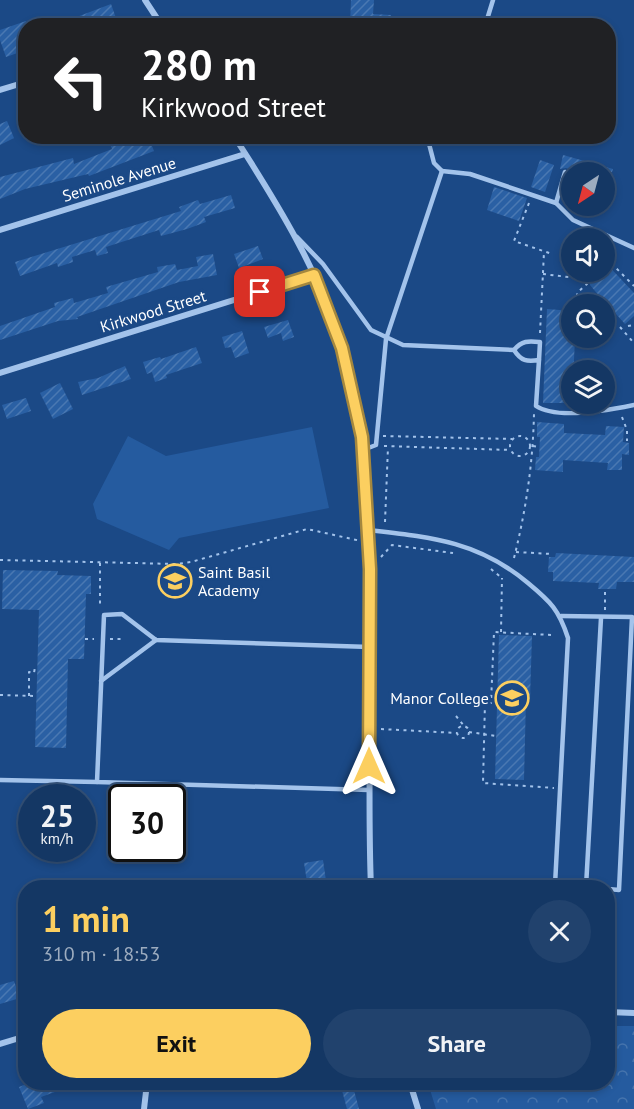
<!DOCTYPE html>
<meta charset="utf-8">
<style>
body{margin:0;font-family:"PT Sans",sans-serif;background:#21426d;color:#f1f3f6;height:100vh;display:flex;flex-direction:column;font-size:22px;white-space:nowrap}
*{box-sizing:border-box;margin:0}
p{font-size:20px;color:#9dacbf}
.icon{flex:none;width:33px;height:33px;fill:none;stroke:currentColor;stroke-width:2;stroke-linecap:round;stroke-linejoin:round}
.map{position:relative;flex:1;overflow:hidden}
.panel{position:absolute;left:18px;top:880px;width:597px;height:210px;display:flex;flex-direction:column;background:#143764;border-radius:24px;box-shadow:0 3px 9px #0003,0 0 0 2px #335178}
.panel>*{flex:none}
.banner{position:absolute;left:18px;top:18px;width:598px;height:126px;border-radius:24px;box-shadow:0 3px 9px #0003,0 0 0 2px #335178;background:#202124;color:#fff;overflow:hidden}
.needle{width:39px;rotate:216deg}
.fabs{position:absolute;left:561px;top:162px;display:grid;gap:12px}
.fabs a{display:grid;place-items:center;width:54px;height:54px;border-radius:50%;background:#143764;box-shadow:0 3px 9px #0003,0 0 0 2px #335178;font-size:30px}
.speed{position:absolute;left:18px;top:784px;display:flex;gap:12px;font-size:30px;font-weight:700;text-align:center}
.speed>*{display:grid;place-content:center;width:78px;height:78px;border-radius:50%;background:#143764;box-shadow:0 3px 9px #0003,0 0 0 2px #335178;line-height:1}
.speed small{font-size:15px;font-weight:400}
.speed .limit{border:3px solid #111;border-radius:9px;background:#fff;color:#111}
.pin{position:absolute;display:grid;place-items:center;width:51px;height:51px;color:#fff;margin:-26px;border-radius:12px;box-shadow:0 3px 9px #0006}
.me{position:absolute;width:66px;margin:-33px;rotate:0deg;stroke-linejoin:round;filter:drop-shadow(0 0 4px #0008)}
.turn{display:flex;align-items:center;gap:21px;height:126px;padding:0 24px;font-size:27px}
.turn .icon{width:78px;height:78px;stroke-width:2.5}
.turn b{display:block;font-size:42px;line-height:51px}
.round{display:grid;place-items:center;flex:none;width:63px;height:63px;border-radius:32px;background:#21426d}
.head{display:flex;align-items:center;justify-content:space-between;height:102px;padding:0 24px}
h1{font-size:36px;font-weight:700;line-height:45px;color:#fccf60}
.button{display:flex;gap:12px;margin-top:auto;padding:12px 24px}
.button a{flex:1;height:69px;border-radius:36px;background:#fccf60;color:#111;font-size:24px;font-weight:700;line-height:69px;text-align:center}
.button a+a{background:#21426d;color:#f1f3f6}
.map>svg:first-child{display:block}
.park{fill:url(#park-crowns)}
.garden{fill:#255b9f}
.building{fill:url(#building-hatch)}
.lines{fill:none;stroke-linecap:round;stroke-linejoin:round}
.path{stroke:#a3c3eb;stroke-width:2;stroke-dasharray:3 4.5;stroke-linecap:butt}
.lane{stroke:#a3c3eb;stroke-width:4.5}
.street{stroke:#a3c3eb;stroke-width:6}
.route-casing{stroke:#a4873e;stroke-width:15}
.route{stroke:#fccf60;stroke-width:10}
.labels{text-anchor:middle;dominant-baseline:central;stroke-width:6;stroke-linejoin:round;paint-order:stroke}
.street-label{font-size:16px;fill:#fff;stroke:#1b4986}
.poi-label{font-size:16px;fill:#fff;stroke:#1b4986;text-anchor:start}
</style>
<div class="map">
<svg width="634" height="1109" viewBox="0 0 634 1109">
<defs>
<pattern id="park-crowns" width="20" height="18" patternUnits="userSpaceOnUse" patternTransform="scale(1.5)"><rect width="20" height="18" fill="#255b9f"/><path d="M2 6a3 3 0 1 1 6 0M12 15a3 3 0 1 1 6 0" fill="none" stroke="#4674ad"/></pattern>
<pattern id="building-hatch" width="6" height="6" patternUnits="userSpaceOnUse" patternTransform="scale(1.5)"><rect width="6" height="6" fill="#2a60a4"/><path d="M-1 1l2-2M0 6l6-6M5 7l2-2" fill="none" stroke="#4a78b2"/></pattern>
</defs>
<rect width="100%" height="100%" fill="#1b4986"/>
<path class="park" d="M 608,1026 L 634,1026 L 634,1109 L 436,1109 L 428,1083 L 608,1083 Z"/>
<path class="garden" d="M 312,427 L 329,508 L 179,538 L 169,550 L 97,519 L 93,504 L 128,436 L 166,456 Z"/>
<g class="building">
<path d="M 351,0 L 374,0 L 373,14 L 391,15 L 390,26 L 350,26 Z"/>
<path d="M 111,4 L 117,21 L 104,26 L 53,26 Z"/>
<path d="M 26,21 L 26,50 L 6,57 L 0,40 L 0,30 Z"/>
<path d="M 7,121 L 14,138 L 0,145 L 0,124 Z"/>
<path d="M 134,136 L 148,136 L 154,151 L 89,176 L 88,174 L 25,189 L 0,199 L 0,177 L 73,158 L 74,164 L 112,149 L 109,142 Z"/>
<path d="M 563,155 L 613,169 L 612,172 L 574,172 L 566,168 L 560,169 Z"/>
<path d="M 540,160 L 554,165 L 545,192 L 531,187 Z"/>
<path d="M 494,187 L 527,198 L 519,221 L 487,210 Z"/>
<path d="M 231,195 L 235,208 L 204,217 L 206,222 L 187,229 L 161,236 L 159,230 L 106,247 L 108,253 L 97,256 L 95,250 L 72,257 L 73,262 L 58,267 L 57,263 L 20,276 L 15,262 L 181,211 L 179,207 L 198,200 L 200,204 Z"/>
<path d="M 258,246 L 263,259 L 239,268 L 234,254 Z"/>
<path d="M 213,254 L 217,275 L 179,282 L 77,317 L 78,319 L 58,321 L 0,340 L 0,326 L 55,307 L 54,303 L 73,298 L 74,303 L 108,293 L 106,287 L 158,272 L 157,267 L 175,264 L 177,270 L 198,266 L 196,257 Z"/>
<path d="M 604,261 L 634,293 L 634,316 L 625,324 L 607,304 L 592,304 L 600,297 L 590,285 L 591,272 L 604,272 Z"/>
<path d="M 547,309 L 572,311 L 572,338 L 575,338 L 572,403 L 543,403 Z"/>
<path d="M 288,320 L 294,337 L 283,341 L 281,333 L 268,338 L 264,327 Z"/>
<path d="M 242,331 L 249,353 L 235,358 L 231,347 L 225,348 L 222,337 Z"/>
<path d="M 196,347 L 202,363 L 166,375 L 167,378 L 155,382 L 152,372 L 147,374 L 143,362 L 160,357 L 161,359 Z"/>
<path d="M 125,366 L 131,379 L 82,395 L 78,382 L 98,378 Z"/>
<path d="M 60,383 L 73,409 L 53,419 L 40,393 Z"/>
<path d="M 26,398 L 31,411 L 7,419 L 2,405 Z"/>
<path d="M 537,422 L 564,424 L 564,433 L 605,435 L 606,426 L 624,427 L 623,442 L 629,443 L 629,455 L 622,454 L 622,470 L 607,470 L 608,463 L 563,460 L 563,472 L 535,470 L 536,457 L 539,457 L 540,437 L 537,437 Z"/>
<path d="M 556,553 L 634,557 L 634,582 L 617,582 L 616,589 L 598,589 L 599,583 L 553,581 L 553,572 L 548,572 L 549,557 L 555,557 Z"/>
<path d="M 3,570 L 58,571 L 57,575 L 91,576 L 91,594 L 86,594 L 84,659 L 68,659 L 66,748 L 35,747 L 39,610 L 2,609 Z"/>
<path d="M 499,635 L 532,636 L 530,699 L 526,699 L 524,780 L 495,779 Z"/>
<path d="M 323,860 L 327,888 L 308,888 L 304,863 Z"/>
<path d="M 14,981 L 20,998 L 0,1004 L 0,985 Z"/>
<path d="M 29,1083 L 76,1083 L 77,1084 L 41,1097 L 44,1103 L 28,1109 L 19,1087 Z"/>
<path d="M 340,1083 L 352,1083 L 359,1109 L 347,1109 Z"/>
</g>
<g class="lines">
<g class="path">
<path d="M 529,203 L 514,241 L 552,254"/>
<path d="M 604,261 L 615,267 L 634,286"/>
<path d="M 543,274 L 585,279"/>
<path d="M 577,304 L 577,293 L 587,284 L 586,272"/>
<path d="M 628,326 L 634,325"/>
<path d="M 620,327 L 634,343"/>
<path d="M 540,333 L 544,252"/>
<path d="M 622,417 L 627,430 L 627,441"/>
<circle cx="520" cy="446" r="10"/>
<path d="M 383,436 L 512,439"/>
<path d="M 384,446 L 511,450"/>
<path d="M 533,446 L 540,447"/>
<path d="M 385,522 L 388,447"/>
<path d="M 516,552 L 552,554"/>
<path d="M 381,557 L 392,545 L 453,553"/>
<path d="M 514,558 C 526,510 533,463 534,413"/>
<path d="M 0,560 L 177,564 L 191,562 L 307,529 L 361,541"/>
<path d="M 100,563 L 100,608"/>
<path d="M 491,569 L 502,578"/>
<path d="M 605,610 L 605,589"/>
<path d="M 501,632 L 502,578"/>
<path d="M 551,635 L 494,632 L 491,703 L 485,702 L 483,783 L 554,788"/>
<path d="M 85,639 L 94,639"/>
<path d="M 110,639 L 122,639"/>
<path d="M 0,695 L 36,696"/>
<path d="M 29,696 L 29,672 L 34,673 L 35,667"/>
<path d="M 456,716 L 465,727"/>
<circle cx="463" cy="732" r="6"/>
<path d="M 381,729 L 457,733"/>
<path d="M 469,732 L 496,736"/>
</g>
<g class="lane">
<path d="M 485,26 L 493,0"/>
<path d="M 427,136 L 434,163 L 442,171"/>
<path d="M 556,203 L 573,220 L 634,248"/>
<path d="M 297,237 L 323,264 L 371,330 L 403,345 L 514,350 C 521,361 527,362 539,360 L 536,406 C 557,420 610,410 634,405"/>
<path d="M 514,350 C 522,340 529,341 540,342 L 539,360"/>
<path d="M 363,450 L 376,445 L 386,339 L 442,171 L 470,174 L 556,203 L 565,172"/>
<path d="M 368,530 C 430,537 478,541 528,583 C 551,602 559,610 568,638 L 555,885 L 596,888"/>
<path d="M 561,616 L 632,617 L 619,890 L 608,889"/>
<path d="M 101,681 L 156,640"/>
<path d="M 0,780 L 97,782"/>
<path d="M 369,790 L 97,782 L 104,615 L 122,614 L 156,640 L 370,647"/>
<path d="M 586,887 L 601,618"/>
</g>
<g class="street">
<path d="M 145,0 L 162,26"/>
<path d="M 0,90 L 26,82"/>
<path d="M 234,136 C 277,203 321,273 342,350 C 350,379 359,410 362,439 C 379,588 365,739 371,888"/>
<path d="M 0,230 L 245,154"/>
<path d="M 0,373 L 314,275"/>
<path d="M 608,1012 L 634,1013"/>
<path d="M 0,1044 L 26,1036"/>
<path d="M 410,1083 L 418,1109"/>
<path d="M 144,1109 L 147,1083"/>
</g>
</g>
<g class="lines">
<g class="route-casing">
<path id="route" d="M 260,292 L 314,275 L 342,348 L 362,437 L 370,569 L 369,766"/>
</g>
<use href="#route" class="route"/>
</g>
<defs>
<g id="school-ring" transform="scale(1.725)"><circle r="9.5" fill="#1b4986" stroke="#fccf60" stroke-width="1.5"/><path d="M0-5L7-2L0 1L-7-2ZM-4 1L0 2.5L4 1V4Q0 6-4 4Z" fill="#fccf60"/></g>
</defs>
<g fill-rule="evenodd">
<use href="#school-ring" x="175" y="581"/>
<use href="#school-ring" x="512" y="698"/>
</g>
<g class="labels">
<g class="street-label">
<text transform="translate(119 179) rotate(-17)">Seminole Avenue</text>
<text transform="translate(153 311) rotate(-17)">Kirkwood Street</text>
</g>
<g class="poi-label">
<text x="198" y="572">Saint Basil<tspan x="198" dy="18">Academy</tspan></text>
<text x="489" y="698" text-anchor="end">Manor College</text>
</g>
</g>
</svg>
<div class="fabs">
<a><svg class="needle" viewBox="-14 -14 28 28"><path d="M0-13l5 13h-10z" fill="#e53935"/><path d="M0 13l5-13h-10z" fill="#9dacbf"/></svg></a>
<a><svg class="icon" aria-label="sound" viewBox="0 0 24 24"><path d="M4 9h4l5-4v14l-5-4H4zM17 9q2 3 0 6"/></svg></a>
<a><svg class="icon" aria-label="search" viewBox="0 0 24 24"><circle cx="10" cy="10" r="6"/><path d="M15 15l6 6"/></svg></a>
<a><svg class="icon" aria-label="layers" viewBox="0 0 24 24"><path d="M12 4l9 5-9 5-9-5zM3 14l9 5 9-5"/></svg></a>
</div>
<div class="speed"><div>25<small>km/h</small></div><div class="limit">30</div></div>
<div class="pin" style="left:260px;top:292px;background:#d93025"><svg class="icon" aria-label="arrive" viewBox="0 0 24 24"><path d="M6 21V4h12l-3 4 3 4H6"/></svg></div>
<svg class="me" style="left:369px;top:766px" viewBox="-20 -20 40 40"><path d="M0-17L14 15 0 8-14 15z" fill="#fccf60" stroke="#fff" stroke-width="4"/></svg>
<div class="banner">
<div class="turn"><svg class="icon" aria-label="left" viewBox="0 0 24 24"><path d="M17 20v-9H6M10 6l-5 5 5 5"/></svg><div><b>280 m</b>Kirkwood Street</div></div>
</div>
<section class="panel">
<div class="head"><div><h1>1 min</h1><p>310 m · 18:53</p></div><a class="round"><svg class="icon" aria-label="close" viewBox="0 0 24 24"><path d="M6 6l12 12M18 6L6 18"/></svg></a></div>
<div class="button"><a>Exit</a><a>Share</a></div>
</section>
</div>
